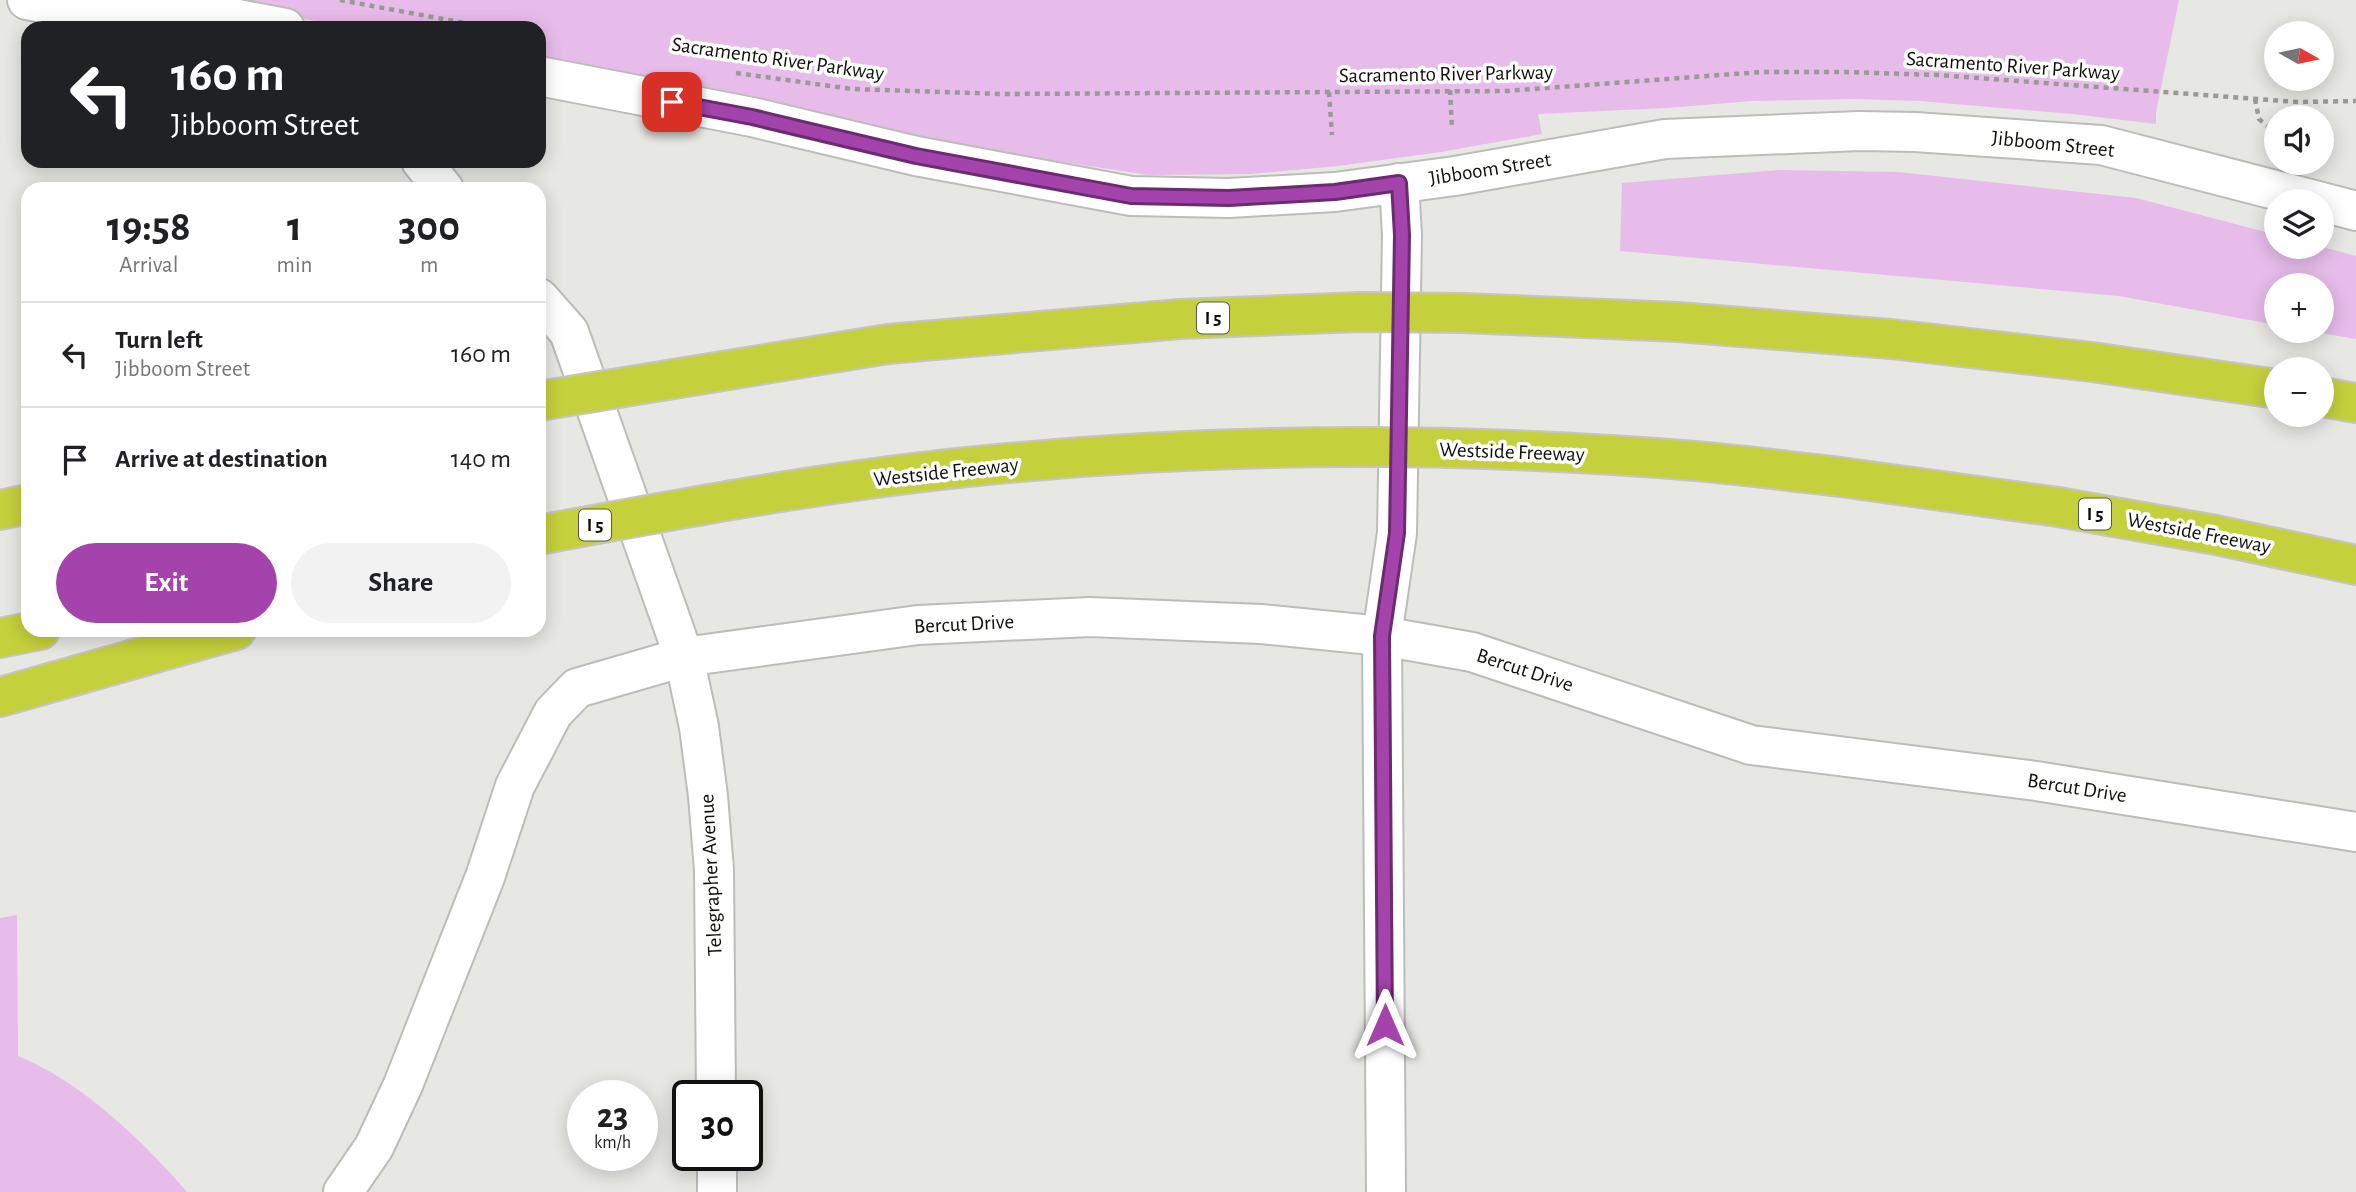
<!DOCTYPE html>
<meta charset="utf-8">
<style>
body{margin:0;font-family:"Alegreya Sans",sans-serif;background:#f2f2f2;color:#202124;height:100vh;display:flex;flex-direction:column;font-size:26px;white-space:nowrap}
*{box-sizing:border-box;margin:0}
p{font-size:23px;color:#757577}
.icon{flex:none;width:38px;height:38px;fill:none;stroke:currentColor;stroke-width:2;stroke-linecap:round;stroke-linejoin:round}
.map{position:relative;flex:1;overflow:hidden}
.panel{position:absolute;left:21px;top:182px;width:525px;height:455px;display:flex;flex-direction:column;background:#fff;border-radius:21px;box-shadow:0 4px 18px #0003}
.panel>*{flex:none}
.banner{position:absolute;left:21px;top:21px;width:525px;height:147px;border-radius:21px;box-shadow:0 4px 18px #0003;background:#202124;color:#fff;overflow:hidden}
.needle{width:46px;rotate:99deg}
.tools{position:absolute;left:2264px;top:21px;display:grid;gap:14px}
.tools a{display:grid;place-items:center;width:70px;height:70px;border-radius:50%;background:#fff;box-shadow:0 4px 18px #0003;font-size:35px}
.speed{position:absolute;left:567px;top:1080px;display:flex;gap:14px;font-size:35px;font-weight:700;text-align:center}
.speed>*{display:grid;place-content:center;width:91px;height:91px;border-radius:50%;background:#fff;box-shadow:0 4px 18px #0003;line-height:1}
.speed small{font-size:18px;font-weight:400}
.speed .limit{border:4px solid #111;border-radius:10px;background:#fff;color:#111}
.pin{position:absolute;display:grid;place-items:center;width:60px;height:60px;color:#fff;margin:-30px;border-radius:14px;box-shadow:0 4px 10px #0006}
.me{position:absolute;width:77px;margin:-38px;rotate:0deg;stroke-linejoin:round;filter:drop-shadow(0 0 5px #0008)}
.turn{display:flex;align-items:center;gap:24px;height:147px;padding:0 35px;font-size:32px}
.turn .icon{width:91px;height:91px;stroke-width:2.5}
.turn b{display:block;font-size:49px;line-height:60px}
.eta{display:flex;justify-content:space-evenly;align-items:center;height:119px;text-align:center}
.eta b{font-size:42px;font-weight:700;line-height:49px}
.primary-button{display:flex;gap:14px;margin-top:auto;padding:14px 35px}
.primary-button a{flex:1;height:80px;border-radius:42px;background:#a343ab;color:#fff;font-size:28px;font-weight:700;line-height:80px;text-align:center}
.primary-button a+a{background:#f2f2f2;color:#202124}
ul{padding:0;list-style:none}
li{display:flex;align-items:center;gap:21px;height:105px;padding:0 35px;border-top:2px solid #e0e0e0}
li div{flex:1}
li b{display:block;font-size:26px}
li em{font-style:normal}
.map>svg:first-child{display:block}
.green{fill:#e7bcea}
.lines{fill:none;stroke-linecap:round;stroke-linejoin:round}
.minor-casing{stroke:#bcbdb9;stroke-width:42}
.highway-casing{stroke:#c5c5c5;stroke-width:42}
.path{stroke:#999997;stroke-width:4.5;stroke-dasharray:5 5;stroke-linecap:butt}
.minor{stroke:#fff;stroke-width:38}
.highway{stroke:#c5d13c;stroke-width:38}
.highway-bridge-casing{stroke:#c5c5c5;stroke-width:42;stroke-linecap:butt}
.highway-bridge{stroke:#c5d13c;stroke-width:38}
.route-casing{stroke:#6a2c6f;stroke-width:18}
.route{stroke:#a343ab;stroke-width:12}
.labels{text-anchor:middle;dominant-baseline:central;stroke-width:7;stroke-linejoin:round;paint-order:stroke}
.shield{fill:#fffffe;stroke:#565755;stroke-width:2}
.shield-label{font-size:19px;font-weight:bold;fill:#0e0f0d}
.street-label{font-size:21px;fill:#0e0f0d;stroke:#fffffe}
</style>
<div class="map">
<svg width="2356" height="1192" viewBox="0 0 2356 1192">
<rect width="100%" height="100%" fill="#e7e7e4"/>
<g class="green">
<path d="M 203,0 L 2179,0 L 2156,112 L 2156,124 L 2073,114 L 1920,101 L 1855,99 L 1752,101 L 1667,108 L 1538,114 L 1542,134 L 1441,152 L 1338,166 L 1250,174 L 1148,175 L 1024,156 L 539,63 L 539,28 L 352,28 Z"/>
<path d="M 1779,170 L 1898,172 L 2136,198 L 2277,235 L 2277,247 L 2322,247 L 2356,256 L 2356,339 L 2309,331 L 2322,331 L 2322,285 L 2277,285 L 2277,325 L 2119,296 L 1620,251 L 1622,183 Z"/>
<path d="M 17,915 L 18,1056 C 82,1082 143,1141 187,1192 L 0,1192 L 0,918 Z"/>
</g>
<g class="lines">
<g class="minor-casing">
<g id="minor">
<path d="M 27,0 L 169,27"/>
<path d="M 138,0 L 285,28"/>
<path d="M 539,76 L 752,117 L 916,156 L 1131,196 L 1229,198 L 1335,192 L 1455,176 L 1665,139 L 1860,131 L 1915,132 L 2101,145 L 2318,201"/>
<path d="M 421,161 L 444,189"/>
<path d="M 2322,202 L 2356,211"/>
<path d="M 539,298 L 569,332 L 684,657 L 699,727 L 708,796 L 714,870 L 716,1096"/>
<path d="M 717,1155 L 717,1192"/>
<path d="M 343,1192 L 374,1147 L 403,1085 L 485,877 L 515,786 L 553,713 L 577,688 L 684,657 L 918,625 L 1090,617 L 1261,624 L 1382,636 L 1472,652 L 1751,745 L 2036,781 L 2356,832"/>
<path d="M 1386,1192 L 1382,636 L 1397,533 L 1402,235 L 1399,183"/>
</g>
</g>
<g class="highway-casing">
<g id="highway">
<path d="M 1891,339 L 2092,362 L 2277,389"/>
<path d="M 2322,397 L 2356,403"/>
<path d="M 1833,476 L 2058,507 L 2216,535 L 2356,565"/>
<path d="M 0,510 L 28,504"/>
<path d="M 0,638 L 40,630"/>
<path d="M 0,697 L 236,630"/>
</g>
</g>
<g class="path">
<path d="M 340,0 L 492,28"/>
<path d="M 736,73 L 852,89 L 1002,94 L 1506,91 L 1761,72 L 1845,72 L 1938,75 L 2298,102 L 2356,101"/>
<path d="M 1450,90 L 1452,129"/>
<path d="M 1329,92 L 1332,135"/>
<path d="M 2255,99 L 2259,119 L 2277,134"/>
</g>
<use href="#minor" class="minor"/>
<use href="#highway" class="highway"/>
<g class="highway-bridge-casing">
<g id="highway-bridge">
<path d="M 539,401 L 888,344 L 1180,319 L 1361,312 L 1464,313 L 1678,322 L 1891,339"/>
<path d="M 539,535 C 678,509 817,483 958,468 C 1203,442 1451,441 1696,461 C 1742,465 1787,471 1833,476"/>
</g>
</g>
<use href="#highway-bridge" class="highway-bridge"/>
</g>
<g class="lines">
<g class="route-casing">
<path id="route" d="M 672,102 L 752,117 L 916,156 L 1131,196 L 1229,198 L 1335,192 L 1399,183 L 1402,235 L 1397,533 L 1382,636 L 1385,1025"/>
</g>
<use href="#route" class="route"/>
</g>
<g class="labels">
<g class="shield">
<rect x="1197" y="302.5" width="32" height="31" rx="5"/>
<rect x="2079" y="498.5" width="32" height="31" rx="5"/>
<rect x="579" y="509.5" width="32" height="31" rx="5"/>
</g>
<g class="shield-label">
<text x="1213" y="318">I 5</text>
<text x="2095" y="514">I 5</text>
<text x="595" y="525">I 5</text>
</g>
<g class="street-label">
<text transform="translate(778 59) rotate(8)">Sacramento River Parkway</text>
<text transform="translate(2013 66) rotate(4)">Sacramento River Parkway</text>
<text transform="translate(1446 74) rotate(-1)">Sacramento River Parkway</text>
<text transform="translate(2053 144) rotate(6)">Jibboom Street</text>
<text transform="translate(1490 169) rotate(-9)">Jibboom Street</text>
<text transform="translate(1512 452) rotate(2)">Westside Freeway</text>
<text transform="translate(946 472) rotate(-6)">Westside Freeway</text>
<text transform="translate(2199 533) rotate(11)">Westside Freeway</text>
<text transform="translate(964 624) rotate(-3)">Bercut Drive</text>
<text transform="translate(1525 670) rotate(18)">Bercut Drive</text>
<text transform="translate(2077 788) rotate(9)">Bercut Drive</text>
<text transform="translate(711 875) rotate(-93)">Telegrapher Avenue</text>
</g>
</g>
</svg>
<div class="tools">
<a><svg class="needle" viewBox="-14 -14 28 28"><path d="M0-13l5 13h-10z" fill="#e53935"/><path d="M0 13l5-13h-10z" fill="#757577"/></svg></a>
<a><svg class="icon" aria-label="sound" viewBox="0 0 24 24"><path d="M4 9h4l5-4v14l-5-4H4zM17 9q2 3 0 6"/></svg></a>
<a><svg class="icon" aria-label="layers" viewBox="0 0 24 24"><path d="M12 4l9 5-9 5-9-5zM3 14l9 5 9-5"/></svg></a>
<a>+</a>
<a>−</a>
</div>
<div class="speed"><div>23<small>km/h</small></div><div class="limit">30</div></div>
<div class="pin" style="left:672px;top:102px;background:#d93025"><svg class="icon" aria-label="arrive" viewBox="0 0 24 24"><path d="M6 21V4h12l-3 4 3 4H6"/></svg></div>
<svg class="me" style="left:1385px;top:1025px" viewBox="-20 -20 40 40"><path d="M0-17L14 15 0 8-14 15z" fill="#a343ab" stroke="#fff" stroke-width="4"/></svg>
<div class="banner">
<div class="turn"><svg class="icon" aria-label="left" viewBox="0 0 24 24"><path d="M17 20v-9H6M10 6l-5 5 5 5"/></svg><div><b>160 m</b>Jibboom Street</div></div>
</div>
<section class="panel">
<div class="eta">
<div><b>19:58</b><p>Arrival</p></div>
<div><b>1</b><p>min</p></div>
<div><b>300</b><p>m</p></div>
</div>
<ul>
<li><svg class="icon" aria-label="left" viewBox="0 0 24 24"><path d="M17 20v-9H6M10 6l-5 5 5 5"/></svg><div><b>Turn left</b><p>Jibboom Street</p></div><em>160 m</em></li>
<li><svg class="icon" aria-label="arrive" viewBox="0 0 24 24"><path d="M6 21V4h12l-3 4 3 4H6"/></svg><div><b>Arrive at destination</b></div><em>140 m</em></li>
</ul>
<div class="primary-button"><a>Exit</a><a>Share</a></div>
</section>
</div>
